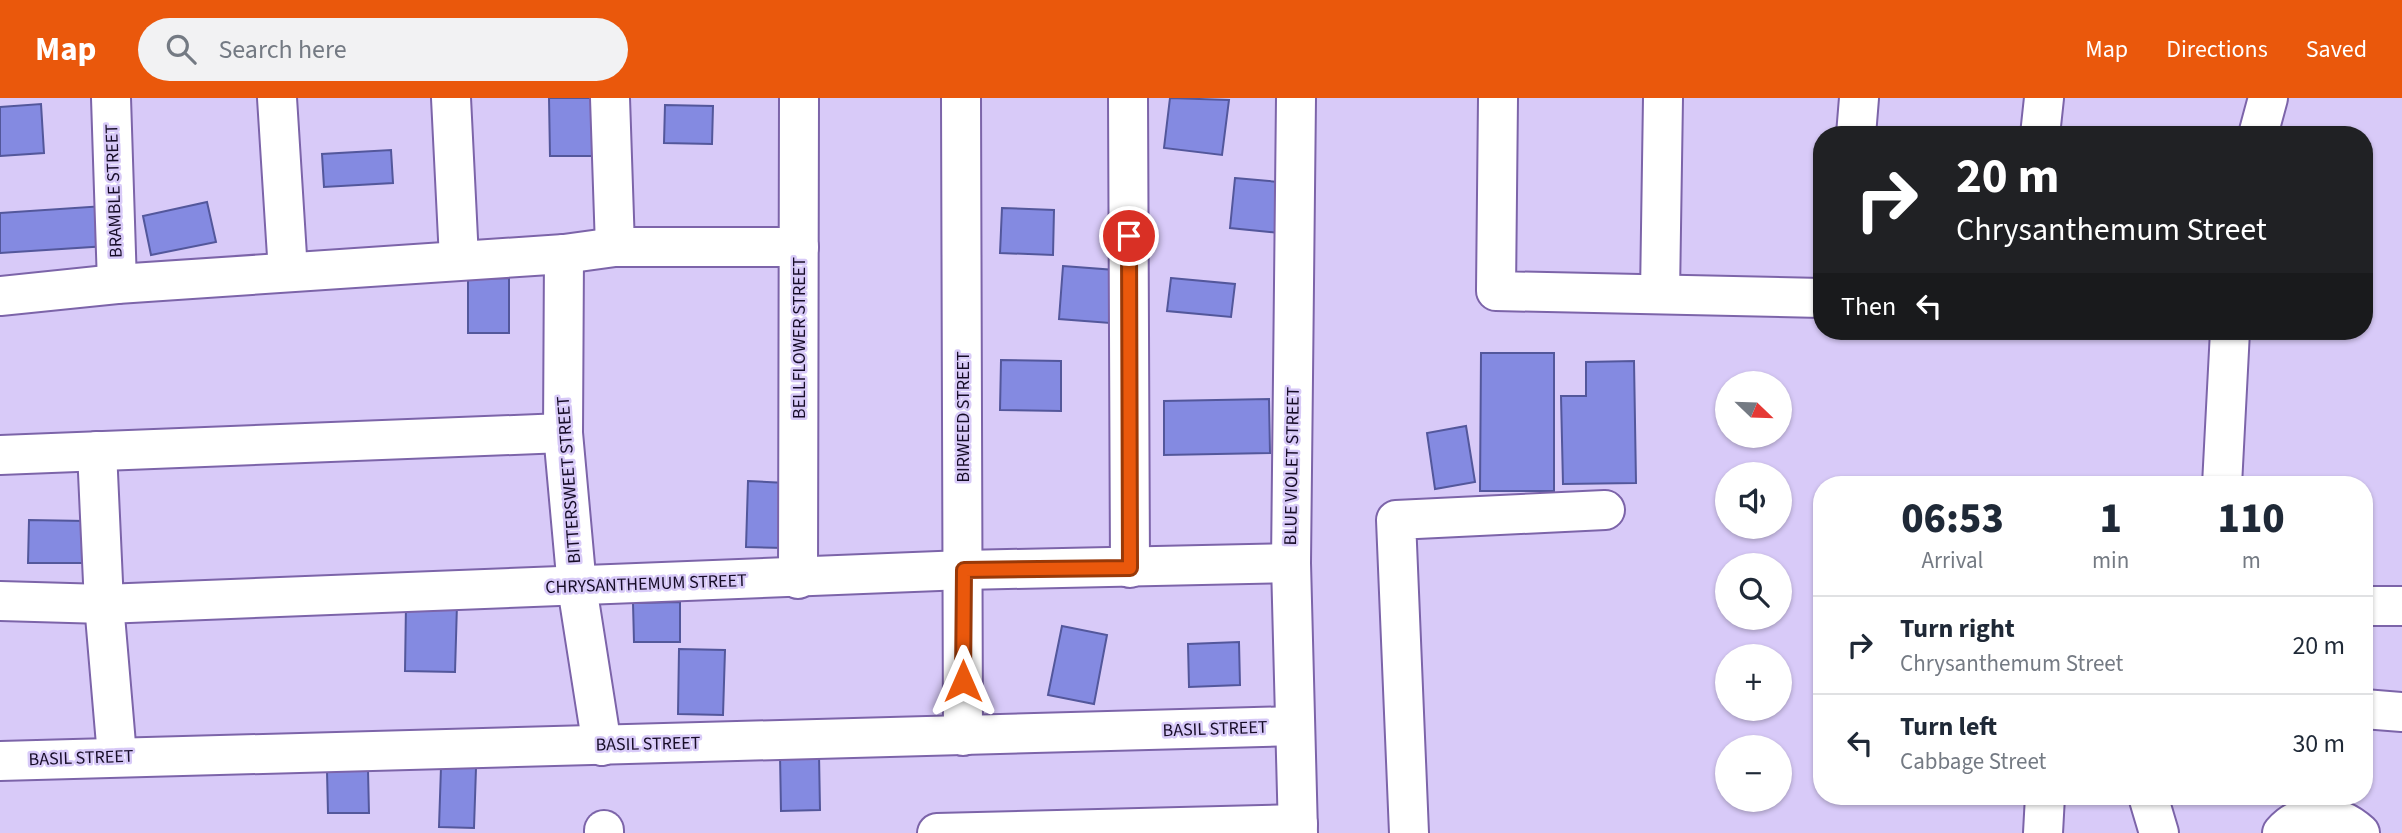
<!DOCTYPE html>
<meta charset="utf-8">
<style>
body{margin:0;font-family:"Source Sans 3",sans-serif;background:#f2f2f3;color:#1f2937;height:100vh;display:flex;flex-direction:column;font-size:26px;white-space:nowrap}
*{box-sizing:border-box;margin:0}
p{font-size:23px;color:#747a83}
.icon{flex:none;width:38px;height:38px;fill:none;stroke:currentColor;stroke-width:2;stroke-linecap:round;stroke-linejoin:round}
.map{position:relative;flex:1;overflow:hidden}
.panel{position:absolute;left:1813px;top:378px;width:560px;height:329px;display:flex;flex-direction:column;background:#fff;border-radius:28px;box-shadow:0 2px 5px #0004}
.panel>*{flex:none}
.top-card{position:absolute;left:1813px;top:28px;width:560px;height:214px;border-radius:28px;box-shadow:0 2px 5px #0004;background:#202124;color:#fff;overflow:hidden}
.needle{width:46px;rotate:113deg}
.tools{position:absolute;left:1715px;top:273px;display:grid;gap:14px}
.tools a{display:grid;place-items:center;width:77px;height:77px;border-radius:50%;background:#fff;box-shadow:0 2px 5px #0004;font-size:35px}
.pin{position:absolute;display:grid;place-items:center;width:60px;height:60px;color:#fff;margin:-30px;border:4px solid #fff;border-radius:50%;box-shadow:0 2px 7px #0007}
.me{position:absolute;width:77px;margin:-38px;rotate:0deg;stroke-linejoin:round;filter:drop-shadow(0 0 5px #0008)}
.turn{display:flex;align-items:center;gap:24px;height:147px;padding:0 28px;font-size:32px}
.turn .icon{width:91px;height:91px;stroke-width:2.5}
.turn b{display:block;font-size:49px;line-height:60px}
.then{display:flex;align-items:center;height:66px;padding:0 28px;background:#0003;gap:14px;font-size:26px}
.eta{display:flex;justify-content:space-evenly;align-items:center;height:119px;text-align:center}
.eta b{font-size:42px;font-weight:800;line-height:49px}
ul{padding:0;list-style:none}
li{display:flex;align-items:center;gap:21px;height:98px;padding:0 28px;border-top:2px solid #e0e1e3}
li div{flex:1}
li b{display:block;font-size:26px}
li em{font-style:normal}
header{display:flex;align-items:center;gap:42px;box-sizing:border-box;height:98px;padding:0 35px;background:#ea580c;color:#fff}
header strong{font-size:33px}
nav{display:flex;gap:38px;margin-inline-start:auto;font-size:24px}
.search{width:490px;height:63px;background:#f2f2f3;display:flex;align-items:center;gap:18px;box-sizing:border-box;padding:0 24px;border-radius:38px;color:#747a83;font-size:26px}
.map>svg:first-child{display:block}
.building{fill:#848ae1;stroke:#53579b;stroke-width:2}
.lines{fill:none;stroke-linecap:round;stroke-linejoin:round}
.minor-casing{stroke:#7c64a9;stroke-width:42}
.minor{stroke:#fff;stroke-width:38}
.route-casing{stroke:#983908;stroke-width:18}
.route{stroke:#ea580c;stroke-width:12}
.labels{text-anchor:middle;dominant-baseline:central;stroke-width:5;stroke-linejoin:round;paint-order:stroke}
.street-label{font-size:18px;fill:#160c27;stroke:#d8caf8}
</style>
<header>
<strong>Map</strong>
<div class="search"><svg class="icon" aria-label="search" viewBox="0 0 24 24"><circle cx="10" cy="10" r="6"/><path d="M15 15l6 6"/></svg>Search here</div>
<nav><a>Map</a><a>Directions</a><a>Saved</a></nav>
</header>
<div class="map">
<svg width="2402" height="735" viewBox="0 0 2402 735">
<rect width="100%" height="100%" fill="#d8caf8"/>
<g class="building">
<path d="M 549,0 L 596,0 L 597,58 L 550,58 Z"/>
<path d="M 1170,0 L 1229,2 L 1222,57 L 1164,50 Z"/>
<path d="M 41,6 L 44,55 L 0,58 L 0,9 Z"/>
<path d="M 665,7 L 713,8 L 712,46 L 664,45 Z"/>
<path d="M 391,52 L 393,85 L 324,89 L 322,56 Z"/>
<path d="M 1235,80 L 1302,86 L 1298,137 L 1230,130 Z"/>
<path d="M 207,104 L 216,144 L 151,157 L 143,118 Z"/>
<path d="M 104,108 L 107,148 L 0,155 L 0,115 Z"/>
<path d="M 1002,110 L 1054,112 L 1053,157 L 1000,155 Z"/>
<path d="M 1063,168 L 1115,172 L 1110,225 L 1059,221 Z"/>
<path d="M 509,180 L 509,235 L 468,235 L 468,181 Z"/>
<path d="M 1171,180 L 1235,186 L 1231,219 L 1167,213 Z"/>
<path d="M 1481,255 L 1554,255 L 1554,393 L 1480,393 Z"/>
<path d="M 1001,262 L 1061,263 L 1061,313 L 1000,312 Z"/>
<path d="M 1634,263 L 1636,385 L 1563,386 L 1561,298 L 1586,298 L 1586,264 Z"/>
<path d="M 1269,301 L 1270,355 L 1164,357 L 1164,303 Z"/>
<path d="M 1466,328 L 1475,384 L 1435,391 L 1427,335 Z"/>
<path d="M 748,383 L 786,385 L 784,450 L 746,449 Z"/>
<path d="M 29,422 L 85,423 L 84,465 L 28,465 Z"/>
<path d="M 680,504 L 680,544 L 634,544 L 633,505 Z"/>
<path d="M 406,506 L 457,506 L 455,574 L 405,573 Z"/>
<path d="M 1062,528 L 1107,537 L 1094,606 L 1048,597 Z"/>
<path d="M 1239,544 L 1240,587 L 1189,589 L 1188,546 Z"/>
<path d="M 679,551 L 725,552 L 723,617 L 678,616 Z"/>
<path d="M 819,656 L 820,712 L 781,713 L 780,657 Z"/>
<path d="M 441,669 L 476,670 L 474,730 L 439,729 Z"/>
<path d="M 368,672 L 369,715 L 328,715 L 327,673 Z"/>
</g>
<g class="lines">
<g class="minor-casing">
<g id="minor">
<path d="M 111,0 L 117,186"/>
<path d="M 277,0 L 288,174"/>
<path d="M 451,0 L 459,161"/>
<path d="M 610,0 L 615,149"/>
<path d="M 961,0 L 963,638"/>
<path d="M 1128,0 L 1130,470"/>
<path d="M 1296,0 L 1291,465 L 1298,735"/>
<path d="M 1498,0 L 1496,193 L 1822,200"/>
<path d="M 1856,37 L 1859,0"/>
<path d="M 2040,37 L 2044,0"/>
<path d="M 2258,37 L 2268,0"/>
<path d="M 564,156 L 563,335 L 577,489 L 602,648"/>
<path d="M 1660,196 L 1663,0"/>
<path d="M 0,198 L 117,186 L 564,156 L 615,149 L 799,149"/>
<path d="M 97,353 L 104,506 L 117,658"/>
<path d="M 0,357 L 563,335"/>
<path d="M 2222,387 L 2230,233"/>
<path d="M 798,481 L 799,0"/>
<path d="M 0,503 L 104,506 L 964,472 L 1291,465"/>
<path d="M 2364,508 L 2402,508"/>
<path d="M 2364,611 L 2402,614"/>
<path d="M 0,663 L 1295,628"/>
<path d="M 2148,698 L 2159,735"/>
<path d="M 604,732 L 604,735"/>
<path d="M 937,735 L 1298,726"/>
<path d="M 1409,735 L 1396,422 L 1605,412"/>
<path d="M 2043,735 L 2045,698"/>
<path d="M 2282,735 C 2303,710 2338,715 2360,735"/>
</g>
</g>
<use href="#minor" class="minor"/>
</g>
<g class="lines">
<g class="route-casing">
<path id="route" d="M 963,583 L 964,472 L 1130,470 L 1129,138"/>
</g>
<use href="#route" class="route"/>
</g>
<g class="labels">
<g class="street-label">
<text transform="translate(114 93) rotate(-92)">BRAMBLE STREET</text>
<text transform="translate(799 240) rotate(-90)">BELLFLOWER STREET</text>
<text transform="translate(963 319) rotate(-90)">BIRWEED STREET</text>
<text transform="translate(1292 368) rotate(-89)">BLUE VIOLET STREET</text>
<text transform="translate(569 382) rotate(-94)">BITTERSWEET STREET</text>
<text transform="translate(646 486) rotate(-2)">CHRYSANTHEMUM STREET</text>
<text transform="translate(1215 631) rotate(-2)">BASIL STREET</text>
<text transform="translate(648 646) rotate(-1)">BASIL STREET</text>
<text transform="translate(81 660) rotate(-2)">BASIL STREET</text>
</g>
</g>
</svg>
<div class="tools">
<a><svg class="needle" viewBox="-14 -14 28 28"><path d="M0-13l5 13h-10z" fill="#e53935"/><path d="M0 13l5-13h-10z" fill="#747a83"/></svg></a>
<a><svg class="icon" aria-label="sound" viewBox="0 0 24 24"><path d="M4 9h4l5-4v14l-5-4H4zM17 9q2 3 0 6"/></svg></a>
<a><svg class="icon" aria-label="search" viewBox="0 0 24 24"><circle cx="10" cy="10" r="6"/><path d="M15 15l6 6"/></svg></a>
<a>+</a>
<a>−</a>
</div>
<div class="pin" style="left:1129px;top:138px;background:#d93025"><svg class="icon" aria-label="arrive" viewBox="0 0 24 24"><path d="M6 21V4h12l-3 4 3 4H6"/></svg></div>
<svg class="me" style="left:963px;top:583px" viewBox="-20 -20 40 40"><path d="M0-17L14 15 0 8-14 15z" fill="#ea580c" stroke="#fff" stroke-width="4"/></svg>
<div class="top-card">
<div class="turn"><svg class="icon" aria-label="right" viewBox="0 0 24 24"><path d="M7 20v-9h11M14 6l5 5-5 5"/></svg><div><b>20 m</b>Chrysanthemum Street</div></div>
<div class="then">Then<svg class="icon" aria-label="left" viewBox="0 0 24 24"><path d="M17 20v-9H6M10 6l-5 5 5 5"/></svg></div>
</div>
<section class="panel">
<div class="eta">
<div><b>06:53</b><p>Arrival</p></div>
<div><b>1</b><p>min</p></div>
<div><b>110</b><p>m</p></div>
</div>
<ul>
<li><svg class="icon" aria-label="right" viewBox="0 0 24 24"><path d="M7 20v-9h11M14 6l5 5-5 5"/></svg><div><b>Turn right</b><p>Chrysanthemum Street</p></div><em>20 m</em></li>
<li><svg class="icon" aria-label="left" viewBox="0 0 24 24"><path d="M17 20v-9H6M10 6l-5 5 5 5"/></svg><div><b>Turn left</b><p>Cabbage Street</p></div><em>30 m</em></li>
</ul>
</section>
</div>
